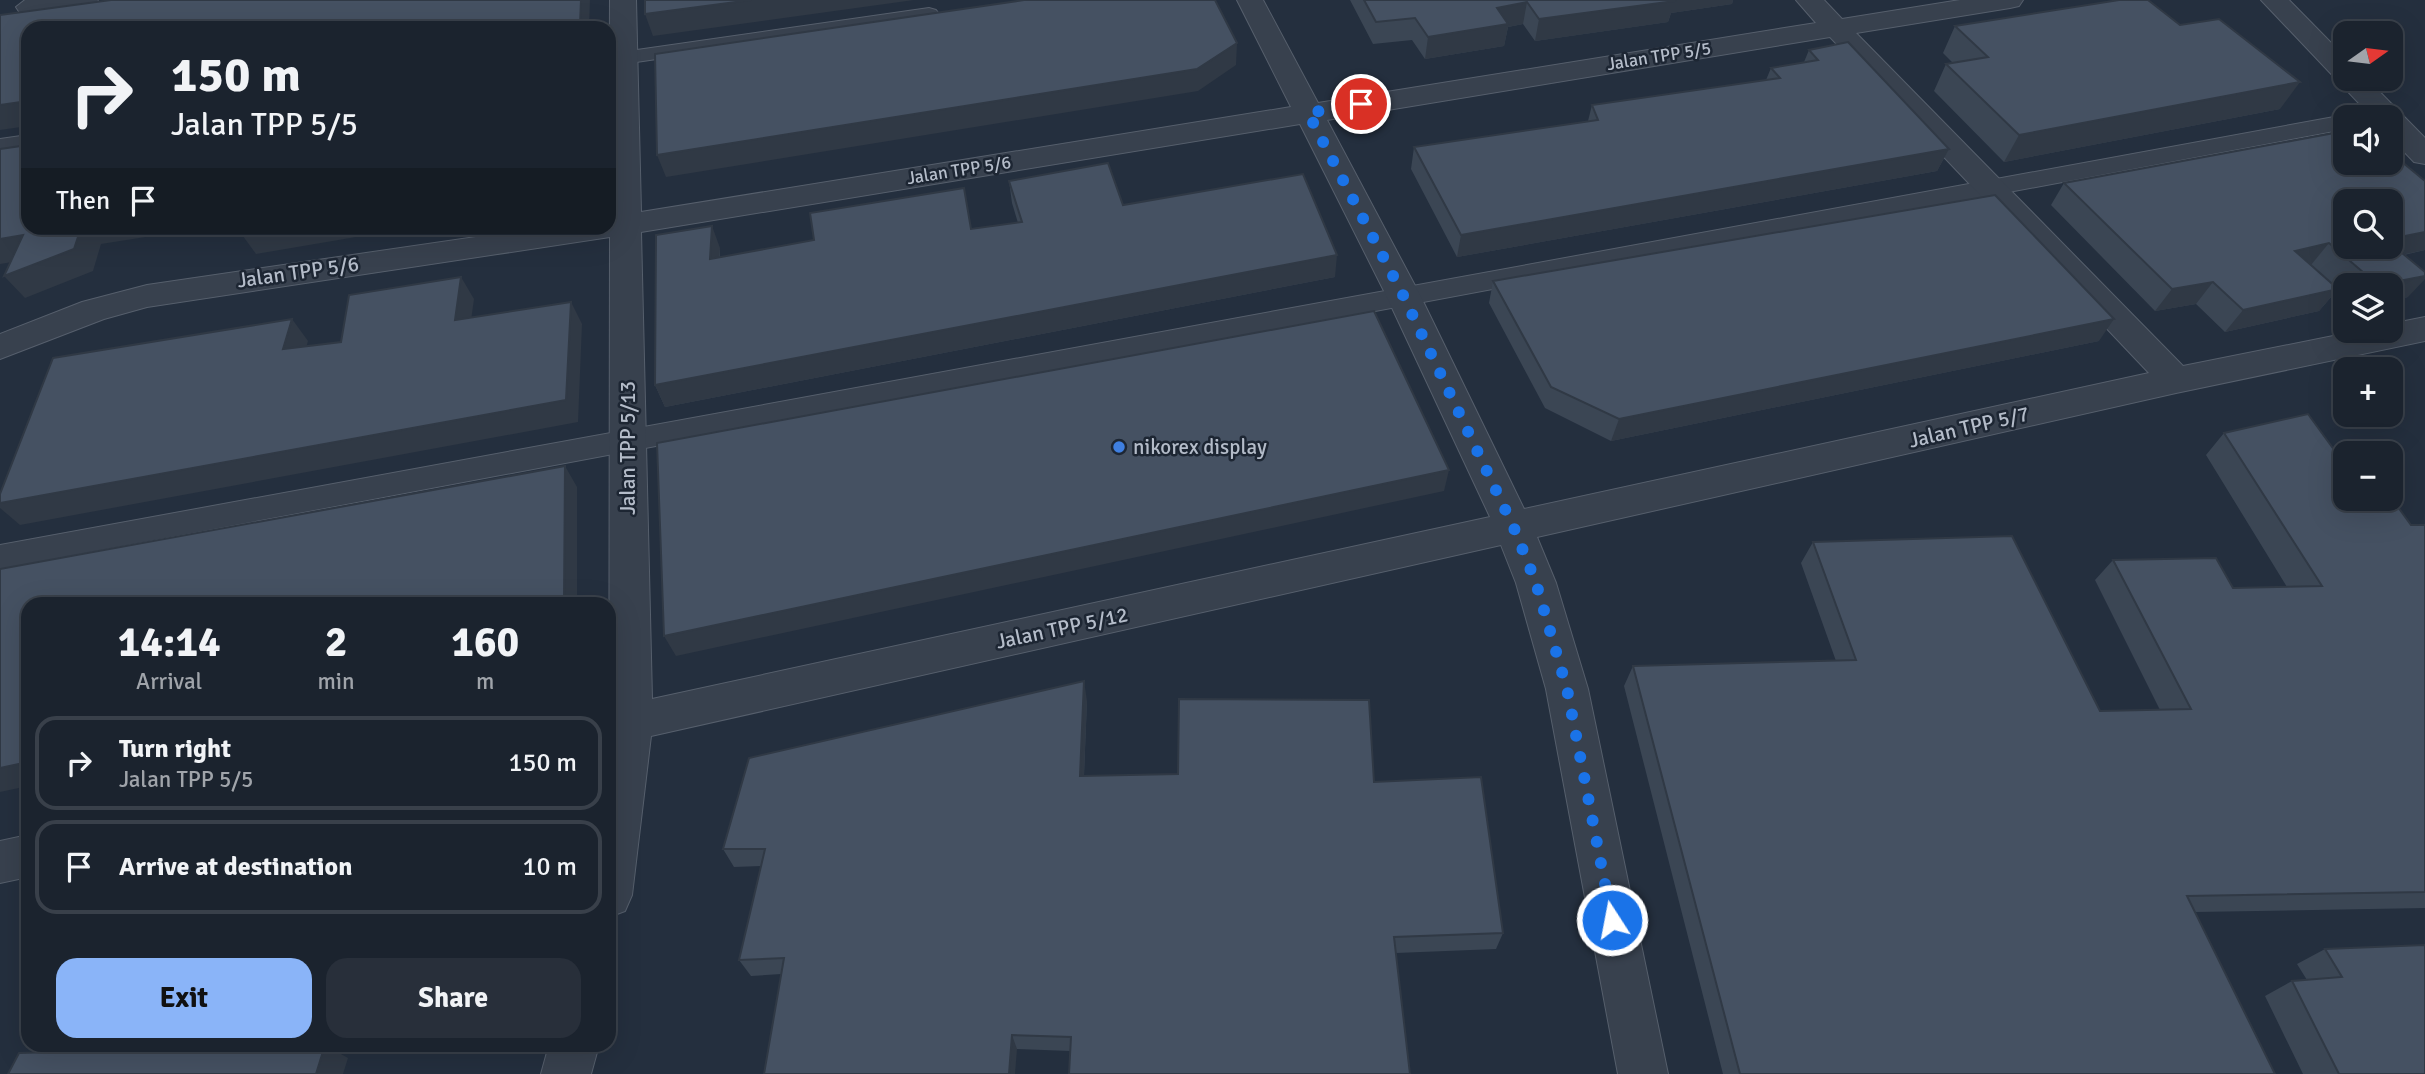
<!DOCTYPE html>
<meta charset="utf-8">
<style>
body{margin:0;font-family:Signika,sans-serif;background:#282f3a;color:#f1f3f6;height:100vh;display:flex;flex-direction:column;font-size:26px;white-space:nowrap}
*{box-sizing:border-box;margin:0}
p{font-size:23px;color:#a0a4aa}
.icon{flex:none;width:38px;height:38px;fill:none;stroke:currentColor;stroke-width:2;stroke-linecap:round;stroke-linejoin:round}
.map{position:relative;flex:1;overflow:hidden}
.details{position:absolute;left:21px;top:597px;width:595px;height:455px;display:flex;flex-direction:column;background:#1b232e;border-radius:21px;box-shadow:0 7px 28px #0002,0 0 0 2px #39404a}
.details>*{flex:none}
.banner{position:absolute;left:21px;top:21px;width:595px;height:214px;border-radius:21px;box-shadow:0 7px 28px #0002,0 0 0 2px #39404a;background:#1b232e;color:#f1f3f6;overflow:hidden}
.needle{width:46px;rotate:76deg}
.buttons{position:absolute;left:2333px;top:21px;display:grid;gap:14px}
.buttons a{display:grid;place-items:center;width:70px;height:70px;border-radius:14px;background:#1b232e;box-shadow:0 7px 28px #0002,0 0 0 2px #39404a;font-size:35px}
.pin{position:absolute;display:grid;place-items:center;width:60px;height:60px;color:#fff;margin:-30px;border:4px solid #fff;border-radius:50%;box-shadow:0 2px 7px #0007}
.me{position:absolute;width:77px;margin:-38px;rotate:349deg;stroke-linejoin:round;filter:drop-shadow(0 0 5px #0008)}
.turn{display:flex;align-items:center;gap:24px;height:147px;padding:0 35px;font-size:32px}
.turn .icon{width:91px;height:91px;stroke-width:2.5}
.turn b{display:block;font-size:49px;line-height:60px}
.then{display:flex;align-items:center;height:66px;padding:0 35px;background:#0003;gap:14px;font-size:26px}
.eta{display:flex;justify-content:space-evenly;align-items:center;height:119px;text-align:center}
.eta b{font-size:42px;font-weight:700;line-height:49px}
.action{display:flex;gap:14px;margin-top:auto;padding:14px 35px}
.action a{flex:1;height:80px;border-radius:21px;background:#8ab4f8;color:#111;font-size:28px;font-weight:700;line-height:80px;text-align:center}
.action a+a{background:#282f3a;color:#f1f3f6}
ul{padding:0;list-style:none}
li{display:flex;align-items:center;gap:21px;height:94px;margin:0 14px 10px;padding:0 21px;border:4px solid #39404a;border-radius:21px}
li div{flex:1}
li b{display:block;font-size:26px}
li em{font-style:normal}
.map>svg:first-child{display:block}
.lines{fill:none;stroke-linecap:round;stroke-linejoin:round}
.lane-casing{stroke:#565f6c;stroke-width:2}
.street-casing{stroke:#565f6c;stroke-width:2}
.lane{fill:#38414e;fill-rule:evenodd}
.street{fill:#38414e;fill-rule:evenodd}
.wall{fill:#3b4654}
.shaded-wall{fill:#303945}
.building{fill:#455162;stroke:#303945;stroke-width:2}
.route{stroke:#1a73e8;stroke-width:12;stroke-dasharray:0 21.6}
.shop-dot{fill:#3f7fe0;stroke:#1d2633;stroke-width:2.5}
.labels{text-anchor:middle;dominant-baseline:central;stroke-width:5;stroke-linejoin:round;paint-order:stroke}
.far-street-label{font-size:18px;fill:#b4bcc9;stroke:#1d2633}
.street-label{font-size:21px;fill:#b4bcc9;stroke:#1d2633}
.poi-label{font-size:21px;fill:#b4bcc9;stroke:#1d2633;text-anchor:start}
</style>
<div class="map">
<svg width="2425" height="1074" viewBox="0 0 2425 1074">
<rect width="100%" height="100%" fill="#242f3e"/>
<g class="lines">
<g class="lane-casing">
<g id="lane">
<path d="M 929,8 L 936,10 L 939,14 L 936,18 L 609,66 L 609,54 Z"/>
<path d="M 2345,115 L 2353,117 L 2345,117 L 2345,129 L 0,569 L 0,545 Z"/>
<path d="M 28,135 L 28,149 L 0,153 L 0,139 Z"/>
</g>
</g>
<g class="street-casing">
<g id="street">
<path d="M 25,0 L 98,0 L 94,6 C 73,11 41,18 20,13 L 16,7 Z"/>
<path d="M 610,0 L 636,0 L 641,212 L 1291,107 L 1237,0 L 1263,0 L 1318,103 L 1816,23 L 1796,0 L 1824,0 L 1842,19 L 1960,0 L 2023,0 L 2019,6 L 2010,8 L 1856,33 L 2183,366 L 2358,331 L 2390,331 L 2390,324 L 2425,317 L 2425,341 L 2176,393 L 1537,537 L 1556,583 L 1588,689 L 1668,1074 L 1618,1074 L 1546,689 L 1516,583 L 1501,545 L 651,736 L 632,895 L 625,911 L 609,917 L 610,237 L 147,307 L 104,319 L 0,359 L 0,334 L 82,302 L 147,285 L 537,228 L 609,228 ZM 1830,37 L 2149,373 L 1524,509 L 1420,295 L 1327,120 ZM 1300,124 L 1386,295 L 1490,517 L 652,699 L 641,232 Z"/>
<path d="M 2261,0 L 2289,0 L 2345,57 L 2345,79 L 2367,79 L 2425,138 L 2425,164 L 2414,162 L 2390,137 L 2390,117 L 2372,117 Z"/>
<path d="M 28,835 L 28,877 L 0,883 L 0,841 Z"/>
<path d="M 549,1045 L 599,1045 L 591,1074 L 541,1074 Z"/>
</g>
</g>
<use href="#lane" class="lane"/>
<use href="#street" class="street"/>
</g>
<g class="wall">
<path d="M 1350,0 L 1733,0 L 1732,4 L 1671,13 L 1668,22 L 1535,41 L 1523,24 L 1508,27 L 1504,46 L 1425,59 L 1412,40 L 1373,44 Z"/>
<path d="M 1955,26 L 2280,109 L 2004,162 L 1934,91 L 1946,64 L 1953,63 L 1943,53 Z"/>
<path d="M 1809,50 L 1949,149 L 1937,171 L 1457,257 L 1411,169 L 1414,147 L 1588,121 L 1592,105 L 1766,80 L 1771,68 L 1804,62 Z"/>
<path d="M 1009,181 L 1123,205 L 1335,277 L 665,407 L 655,385 L 720,248 L 720,257 L 1018,223 L 1012,203 Z"/>
<path d="M 2064,183 L 2425,250 L 2404,255 L 2408,297 L 2390,301 L 2390,285 L 2345,285 L 2345,295 L 2338,289 L 2319,311 L 2225,332 L 2196,304 L 2155,311 L 2051,205 Z"/>
<path d="M 1493,281 L 2099,341 L 1611,441 L 1545,408 L 1489,303 Z"/>
<path d="M 2224,433 L 2343,462 L 2411,525 L 2425,525 L 2425,908 L 2195,912 L 2275,1074 L 1723,1074 L 1624,686 L 1633,666 L 1836,661 L 1801,563 L 1813,542 L 2100,711 L 2160,710 L 2095,580 L 2113,560 L 2233,588 L 2287,587 L 2206,455 Z"/>
<path d="M 1087,701 L 1084,776 L 1374,782 L 1503,933 L 1496,949 L 1396,953 L 1070,1051 L 1017,1049 L 781,974 L 751,976 L 739,960 L 761,866 L 734,867 L 723,849 Z"/>
<path d="M 2325,949 L 2425,1074 L 2303,1074 L 2265,996 L 2292,981 L 2307,980 L 2297,964 Z"/>
</g>
<g class="shaded-wall">
<path d="M 581,0 L 590,0 L 589,28 L 560,28 Z"/>
<path d="M 751,0 L 914,0 L 653,36 L 645,14 Z"/>
<path d="M 1665,0 L 1733,0 L 1732,4 L 1671,13 L 1668,22 L 1535,41 L 1539,19 Z"/>
<path d="M 1527,2 L 1523,24 L 1508,27 L 1504,46 L 1425,59 L 1428,37 L 1497,8 Z"/>
<path d="M 1237,43 L 1236,65 L 1198,91 L 666,177 L 657,155 Z"/>
<path d="M 2300,82 L 2280,109 L 2004,162 L 2019,135 Z"/>
<path d="M 28,101 L 28,126 L 0,130 L 0,105 Z"/>
<path d="M 1949,149 L 1937,171 L 1457,257 L 1461,235 Z"/>
<path d="M 712,226 L 720,248 L 718,281 L 710,259 Z"/>
<path d="M 81,228 L 203,228 L 101,244 L 93,271 L 25,298 L 4,276 Z"/>
<path d="M 264,228 L 409,228 L 256,254 L 240,232 Z"/>
<path d="M 2425,232 L 2425,250 L 2367,262 L 2390,247 L 2390,239 Z"/>
<path d="M 23,235 L 42,257 L 0,264 L 0,239 Z"/>
<path d="M 2329,243 L 2311,265 L 2295,251 Z"/>
<path d="M 1337,255 L 1335,277 L 665,407 L 655,385 Z"/>
<path d="M 2425,276 L 2425,279 L 2408,297 L 2390,301 L 2390,285 L 2378,285 Z"/>
<path d="M 461,277 L 474,299 L 468,342 L 455,320 Z"/>
<path d="M 2213,282 L 2196,304 L 2155,311 L 2172,289 Z"/>
<path d="M 2338,289 L 2319,311 L 2225,332 L 2243,310 Z"/>
<path d="M 571,302 L 582,324 L 578,422 L 20,525 L 0,508 L 0,503 Z"/>
<path d="M 292,319 L 308,341 L 299,371 L 283,349 Z"/>
<path d="M 2114,319 L 2099,341 L 1611,441 L 1619,419 Z"/>
<path d="M 565,466 L 577,487 L 577,604 L 564,604 Z"/>
<path d="M 1449,470 L 1444,491 L 676,656 L 664,636 Z"/>
<path d="M 1084,681 L 1087,701 L 1083,795 L 1080,776 Z"/>
<path d="M 28,762 L 28,786 L 0,792 L 0,768 Z"/>
<path d="M 1012,1035 L 1017,1049 L 1015,1074 L 1009,1074 Z"/>
<path d="M 325,1045 L 348,1058 L 343,1074 L 316,1074 Z"/>
</g>
<g class="building">
<path d="M 111,0 L 581,0 L 580,25 L 560,28 L 28,28 L 28,101 L 0,105 L 0,15 Z"/>
<path d="M 645,0 L 751,0 L 645,14 Z"/>
<path d="M 1024,0 L 1215,0 L 1237,43 L 1197,69 L 657,155 L 655,54 Z"/>
<path d="M 1364,0 L 1674,0 L 1675,1 L 1539,19 L 1527,2 L 1497,8 L 1508,24 L 1428,37 L 1415,18 L 1376,22 Z"/>
<path d="M 2119,0 L 2148,0 L 2180,25 L 2219,19 L 2300,82 L 2019,135 L 1946,64 L 1988,57 L 1955,26 Z"/>
<path d="M 1848,42 L 1949,149 L 1461,235 L 1414,147 L 1598,120 L 1592,105 L 1780,78 L 1771,68 L 1818,60 L 1809,50 Z"/>
<path d="M 2345,131 L 2345,163 L 2390,163 L 2390,152 L 2425,181 L 2425,232 L 2390,239 L 2390,201 L 2345,201 L 2345,247 L 2390,247 L 2390,243 L 2425,272 L 2425,276 L 2378,285 L 2329,243 L 2295,251 L 2338,289 L 2243,310 L 2213,282 L 2172,289 L 2064,183 Z"/>
<path d="M 28,145 L 28,228 L 81,228 L 74,249 L 4,276 L 23,235 L 0,239 L 0,149 Z"/>
<path d="M 1108,163 L 1123,205 L 1303,174 L 1337,255 L 655,385 L 656,235 L 712,226 L 710,259 L 814,240 L 810,213 L 964,188 L 971,229 L 1022,222 L 1009,181 Z"/>
<path d="M 1995,195 L 2114,319 L 1619,419 L 1551,387 L 1493,281 Z"/>
<path d="M 241,228 L 264,228 L 240,232 Z"/>
<path d="M 461,277 L 455,320 L 571,302 L 566,400 L 0,503 L 0,494 L 53,358 L 292,319 L 283,349 L 341,342 L 349,295 Z"/>
<path d="M 1374,311 L 1449,470 L 664,636 L 657,443 Z"/>
<path d="M 2308,414 L 2343,462 L 2345,462 L 2345,499 L 2390,499 L 2390,496 L 2411,525 L 2425,525 L 2425,892 L 2187,896 L 2275,1074 L 1740,1074 L 1633,666 L 1856,660 L 1813,542 L 2012,536 L 2100,711 L 2191,709 L 2113,560 L 2216,558 L 2233,588 L 2322,586 L 2224,433 Z"/>
<path d="M 565,466 L 564,604 L 28,604 L 28,762 L 0,768 L 0,569 Z"/>
<path d="M 1084,681 L 1080,776 L 1178,774 L 1179,699 L 1369,700 L 1374,782 L 1481,777 L 1503,933 L 1394,937 L 1410,1074 L 1069,1074 L 1071,1037 L 1012,1035 L 1009,1074 L 764,1074 L 784,958 L 739,960 L 765,849 L 723,849 L 749,758 Z"/>
<path d="M 2425,945 L 2425,1074 L 2339,1074 L 2292,981 L 2342,977 L 2325,949 Z"/>
<path d="M 299,1045 L 325,1045 L 316,1074 L 8,1074 L 19,1053 Z"/>
</g>
<g class="lines">
<path class="route" d="M 1361,104 L 1308,113 L 1403,295 L 1514,528 L 1536,583 L 1567,689 L 1612,920"/>
</g>
<circle class="shop-dot" cx="1119" cy="447" r="7"/>
<g class="labels">
<g class="far-street-label">
<text transform="translate(1659 56) rotate(-9)">Jalan TPP 5/5</text>
<text transform="translate(959 170) rotate(-9)">Jalan TPP 5/6</text>
</g>
<g class="street-label">
<text transform="translate(298 272) rotate(-8)">Jalan TPP 5/6</text>
<text transform="translate(1969 427) rotate(-13)">Jalan TPP 5/7</text>
<text transform="translate(628 448) rotate(-90)">Jalan TPP 5/13</text>
<text transform="translate(1062 628) rotate(-12)">Jalan TPP 5/12</text>
</g>
<g class="poi-label">
<text x="1133" y="447">nikorex display</text>
</g>
</g>
</svg>
<div class="buttons">
<a><svg class="needle" viewBox="-14 -14 28 28"><path d="M0-13l5 13h-10z" fill="#e53935"/><path d="M0 13l5-13h-10z" fill="#a0a4aa"/></svg></a>
<a><svg class="icon" aria-label="sound" viewBox="0 0 24 24"><path d="M4 9h4l5-4v14l-5-4H4zM17 9q2 3 0 6"/></svg></a>
<a><svg class="icon" aria-label="search" viewBox="0 0 24 24"><circle cx="10" cy="10" r="6"/><path d="M15 15l6 6"/></svg></a>
<a><svg class="icon" aria-label="layers" viewBox="0 0 24 24"><path d="M12 4l9 5-9 5-9-5zM3 14l9 5 9-5"/></svg></a>
<a>+</a>
<a>−</a>
</div>
<div class="pin" style="left:1361px;top:104px;background:#d93025"><svg class="icon" aria-label="arrive" viewBox="0 0 24 24"><path d="M6 21V4h12l-3 4 3 4H6"/></svg></div>
<svg class="me" style="left:1612px;top:920px" viewBox="-20 -20 40 40"><circle r="17" fill="#1a73e8" stroke="#fff" stroke-width="3"/><path d="M0-11L8 9 0 5-8 9z" fill="#fff"/></svg>
<div class="banner">
<div class="turn"><svg class="icon" aria-label="right" viewBox="0 0 24 24"><path d="M7 20v-9h11M14 6l5 5-5 5"/></svg><div><b>150 m</b>Jalan TPP 5/5</div></div>
<div class="then">Then<svg class="icon" aria-label="arrive" viewBox="0 0 24 24"><path d="M6 21V4h12l-3 4 3 4H6"/></svg></div>
</div>
<section class="details">
<div class="eta">
<div><b>14:14</b><p>Arrival</p></div>
<div><b>2</b><p>min</p></div>
<div><b>160</b><p>m</p></div>
</div>
<ul>
<li><svg class="icon" aria-label="right" viewBox="0 0 24 24"><path d="M7 20v-9h11M14 6l5 5-5 5"/></svg><div><b>Turn right</b><p>Jalan TPP 5/5</p></div><em>150 m</em></li>
<li><svg class="icon" aria-label="arrive" viewBox="0 0 24 24"><path d="M6 21V4h12l-3 4 3 4H6"/></svg><div><b>Arrive at destination</b></div><em>10 m</em></li>
</ul>
<div class="action"><a>Exit</a><a>Share</a></div>
</section>
</div>
